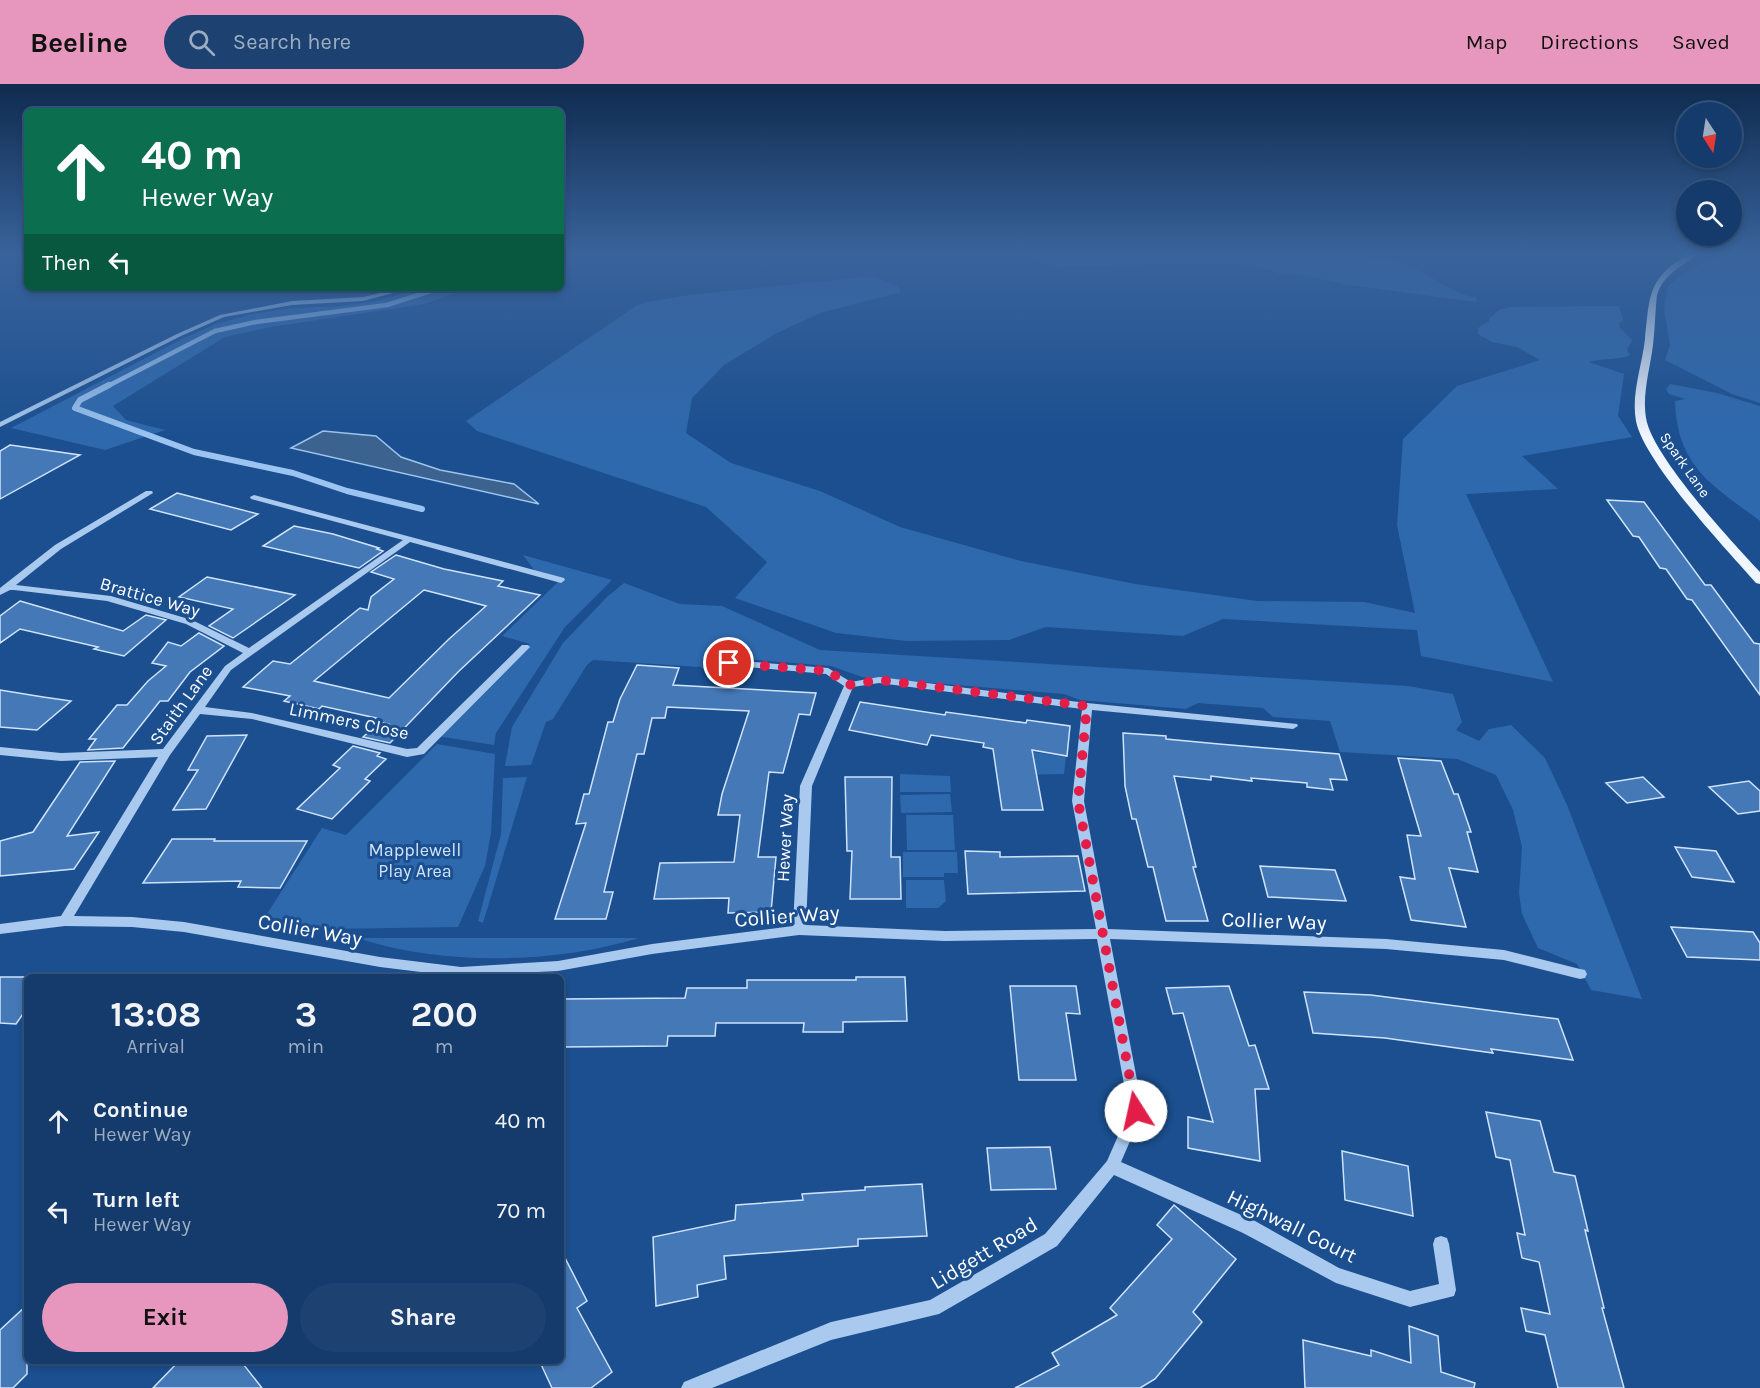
<!DOCTYPE html>
<style>
body{margin:0;font-family:Karla,sans-serif;background:#1d4271;color:#f1f3f6;height:100vh;display:flex;flex-direction:column;font-size:22px;white-space:nowrap}
*{box-sizing:border-box;margin:0}
p{font-size:20px;color:#9dadc1}
.icon{flex:none;width:33px;height:33px;fill:none;stroke:currentColor;stroke-width:2;stroke-linecap:round;stroke-linejoin:round}
.map{position:relative;flex:1;overflow:hidden}
.sheet{position:absolute;left:24px;top:890px;width:540px;height:390px;display:flex;flex-direction:column;background:#143b6b;border-radius:9px;box-shadow:0 3px 9px #0003,0 0 0 2px #33557e}
.sheet>*{flex:none}
.banner{position:absolute;left:24px;top:24px;width:540px;height:183px;border-radius:9px;box-shadow:0 3px 9px #0003,0 0 0 2px #33557e;background:#0b6e4f;color:#fff;overflow:hidden}
.needle{width:39px;rotate:168deg}
.fabs{position:absolute;left:1676px;top:18px;display:grid;gap:12px}
.fabs a{display:grid;place-items:center;width:66px;height:66px;border-radius:50%;background:#143b6b;box-shadow:0 3px 9px #0003,0 0 0 2px #33557e;font-size:30px}
.pin{position:absolute;display:grid;place-items:center;width:51px;height:51px;color:#fff;margin:-26px;border:3px solid #fff;border-radius:50%;box-shadow:0 2px 6px #0007}
.me{position:absolute;width:66px;margin:-33px;rotate:350deg;stroke-linejoin:round;filter:drop-shadow(0 0 4px #0008)}
.turn{display:flex;align-items:center;gap:21px;height:126px;padding:0 18px;font-size:27px}
.turn .icon{width:78px;height:78px;stroke-width:2.5}
.turn b{display:block;font-size:42px;line-height:51px}
.then{display:flex;align-items:center;height:57px;padding:0 18px;background:#0003;gap:12px;font-size:22px}
.eta{display:flex;justify-content:space-evenly;align-items:center;height:102px;text-align:center}
.eta b{font-size:36px;font-weight:700;line-height:42px}
.primary-button{display:flex;gap:12px;margin-top:auto;padding:12px 18px}
.primary-button a{flex:1;height:69px;border-radius:36px;background:#e797bd;color:#111;font-size:24px;font-weight:700;line-height:69px;text-align:center}
.primary-button a+a{background:#1d4271;color:#f1f3f6}
ul{padding:0;list-style:none}
li{display:flex;align-items:center;gap:18px;height:90px;padding:0 18px}
li div{flex:1}
li b{display:block;font-size:22px}
li em{font-style:normal}
header{display:flex;align-items:center;gap:36px;box-sizing:border-box;height:84px;padding:0 30px;background:#e797bd;color:#111}
header strong{font-size:28px}
nav{display:flex;gap:33px;margin-inline-start:auto;font-size:21px}
.search{width:420px;height:54px;background:#1d4271;display:flex;align-items:center;gap:15px;box-sizing:border-box;padding:0 21px;border-radius:33px;color:#9dadc1;font-size:22px}
.map>svg:first-child{display:block}
.green{fill:#2e69ad}
.water{fill:#3c6290;stroke:#9cc4f0;stroke-width:1.5}
.lines{fill:none;stroke-linecap:round;stroke-linejoin:round}
.stream-far1{stroke:#9cc4f0;stroke-width:4.5}
.stream{stroke:#9cc4f0;stroke-width:6}
.building{fill:#4478b7;stroke:#cfe3fa;stroke-width:1.5;fill-rule:evenodd}
.minor{fill:#a9c9ee;fill-rule:evenodd}
.major{fill:#f0f6ff;fill-rule:evenodd}
.route{stroke:#e11d48;stroke-width:10;stroke-dasharray:0 18}
.labels{text-anchor:middle;dominant-baseline:central;stroke-width:6;stroke-linejoin:round;paint-order:stroke}
.far-street-label{font-size:15px;fill:#fff;stroke:#1b4f8f}
.street-label{font-size:18px;fill:#fff;stroke:#1b4f8f}
.park-label{font-size:18px;fill:#cfe3fa;stroke:#1b4f8f}
.near-street-label{font-size:21px;fill:#fff;stroke:#1b4f8f}
</style>
<header>
<strong>Beeline</strong>
<div class="search"><svg class="icon" aria-label="search" viewBox="0 0 24 24"><circle cx="10" cy="10" r="6"/><path d="M15 15l6 6"/></svg>Search here</div>
<nav><a>Map</a><a>Directions</a><a>Saved</a></nav>
</header>
<div class="map">
<svg width="1760" height="1304" viewBox="0 0 1760 1304">
<rect width="100%" height="100%" fill="#1b4f8f"/>
<g class="green">
<path d="M 1032,171 L 1360,172 C 1374,176 1389,175 1403,179 C 1429,189 1448,208 1476,214 L 1477,218 L 1348,201 L 1297,190 L 1278,190 L 1259,182 L 1244,180 L 1173,179 L 1056,183 L 1028,173 Z"/>
<path d="M 1721,171 L 1760,171 L 1760,319 L 1732,310 L 1665,276 L 1670,261 L 1664,225 L 1668,202 L 1684,189 Z"/>
<path d="M 873,192 L 899,203 L 901,208 L 820,229 L 775,250 L 724,281 L 692,314 L 686,349 L 731,379 L 820,407 L 900,443 L 1021,477 L 1135,500 L 1257,517 L 1364,518 L 1415,529 L 1397,441 L 1403,355 L 1457,302 L 1540,276 L 1517,263 L 1492,258 L 1478,250 L 1478,244 L 1489,237 L 1489,235 L 1499,226 L 1510,223 L 1619,222 L 1623,236 L 1619,239 L 1620,244 L 1632,256 L 1627,266 L 1630,271 C 1621,276 1601,274 1589,278 L 1624,290 L 1618,332 L 1632,353 L 1522,372 L 1558,405 L 1466,410 L 1553,598 L 1421,572 L 1417,546 L 1223,535 L 1183,552 L 1046,543 L 1009,556 L 907,557 L 836,549 L 735,514 L 767,478 L 706,423 L 477,347 L 466,337 L 636,222 L 647,218 L 690,211 Z"/>
<path d="M 423,204 L 470,204 L 424,220 L 271,243 L 225,253 L 113,322 L 126,336 L 165,346 L 105,366 L 11,344 L 182,255 L 216,240 L 252,230 L 293,224 L 339,222 L 372,218 Z"/>
<path d="M 1670,300 L 1717,309 L 1760,322 L 1760,437 C 1712,401 1677,383 1675,317 L 1685,315 L 1669,310 L 1666,305 Z"/>
<path d="M 523,471 L 612,496 L 565,543 L 496,649 L 494,661 L 437,652 L 530,560 L 502,552 L 560,496 L 535,487 Z"/>
<path d="M 624,499 L 680,520 L 722,522 L 820,566 L 1408,602 L 1453,610 L 1462,638 L 1456,646 L 1479,657 L 1489,645 L 1511,641 L 1545,674 L 1567,721 L 1642,915 L 1591,906 L 1577,880 L 1538,864 L 1522,830 L 1519,809 L 1522,763 L 1513,726 L 1496,691 L 1457,675 L 1340,668 L 1330,637 L 1273,633 L 1263,624 L 1198,619 L 1186,625 L 1080,616 L 1064,610 L 862,593 L 831,582 L 719,573 L 712,588 L 700,583 L 593,576 L 587,581 L 553,635 L 546,638 L 531,681 L 505,682 L 512,643 L 563,559 L 607,513 Z"/>
<path d="M 437,660 L 495,670 L 491,749 L 485,782 L 458,843 L 328,845 L 265,833 L 322,744 L 346,751 Z"/>
<path d="M 1035,660 L 1034,668 L 1066,673 L 1064,690 L 1017,691 Z"/>
<path d="M 900,690 L 950,692 L 951,708 L 900,708 Z"/>
<path d="M 527,693 L 483,839 L 478,837 L 501,750 L 503,694 Z"/>
<path d="M 950,710 L 952,728 L 901,729 L 900,711 Z"/>
<path d="M 906,731 L 953,731 L 955,766 L 907,766 Z"/>
<path d="M 903,768 L 957,768 L 958,789 L 944,789 L 944,793 L 903,793 Z"/>
<path d="M 906,796 L 944,796 L 946,817 L 938,824 L 906,824 Z"/>
<path d="M 357,854 L 639,854 C 554,880 442,882 357,854 Z"/>
</g>
<path class="water" d="M 323,347 L 376,352 L 401,373 L 440,386 L 514,400 L 539,420 L 291,364 Z"/>
<g class="lines">
<path class="stream-far1" d="M 106,303 L 215,247 L 256,238 L 387,221 L 440,204"/>
<path class="stream" d="M 109,301 L 80,316 L 75,324 L 194,368 L 293,389 L 347,407 L 422,425"/>
</g>
<g class="building">
<path d="M 10,361 L 80,371 L 0,415 L 0,367 Z"/>
<path d="M 177,409 L 258,430 L 231,446 L 150,425 Z"/>
<path d="M 1607,416 L 1644,418 L 1705,501 L 1711,501 L 1754,559 L 1760,560 L 1760,611 L 1692,516 L 1687,515 L 1666,485 L 1660,484 L 1639,453 L 1633,452 Z"/>
<path d="M 294,442 L 333,450 L 379,464 L 377,465 L 383,467 L 359,484 L 263,462 Z"/>
<path d="M 396,471 L 444,485 L 503,497 L 498,502 L 540,511 L 458,588 L 390,659 L 363,653 L 372,645 L 388,644 L 389,640 L 373,637 L 376,634 L 322,622 L 319,625 L 284,617 L 290,612 L 243,603 L 273,577 L 290,580 L 360,524 L 368,526 L 371,513 L 394,495 L 371,488 ZM 424,506 L 486,522 L 449,555 L 389,614 L 314,597 Z"/>
<path d="M 207,493 L 295,511 L 233,554 L 209,542 L 233,525 L 179,513 Z"/>
<path d="M 20,517 L 123,547 L 146,531 L 166,536 L 124,572 L 94,565 L 98,563 L 20,545 L 0,559 L 0,532 Z"/>
<path d="M 199,549 L 224,562 L 190,588 L 168,617 L 160,617 L 123,664 L 88,666 L 96,655 L 89,655 L 117,621 L 127,621 L 148,597 L 166,582 L 152,579 L 168,558 L 181,562 Z"/>
<path d="M 637,581 L 679,584 L 673,601 L 816,609 L 810,631 L 799,630 L 783,689 L 769,688 L 758,773 L 776,773 L 771,828 L 728,829 L 729,814 L 654,815 L 660,779 L 734,778 L 740,731 L 718,731 L 722,710 L 749,627 L 667,623 L 665,634 L 652,634 L 644,670 L 637,670 L 604,808 L 613,808 L 606,835 L 555,835 L 586,739 L 576,740 L 584,710 L 589,710 L 608,638 L 613,638 L 620,615 Z"/>
<path d="M 0,606 L 43,613 L 71,617 L 37,646 L 0,643 Z"/>
<path d="M 860,618 L 945,631 L 946,628 L 1026,639 L 1027,636 L 1070,642 L 1067,672 L 1032,666 L 1043,726 L 1002,726 L 993,665 L 983,663 L 984,659 L 931,651 L 927,661 L 849,646 Z"/>
<path d="M 1123,649 L 1166,652 L 1166,655 L 1219,660 L 1339,670 L 1347,696 L 1330,695 L 1333,706 L 1307,703 L 1307,699 L 1251,694 L 1252,697 L 1211,692 L 1211,696 L 1174,692 L 1196,783 L 1193,783 L 1208,837 L 1166,837 L 1153,783 L 1148,783 L 1136,735 L 1132,735 L 1125,702 Z"/>
<path d="M 247,651 L 206,725 L 173,726 L 198,686 L 188,686 L 207,652 Z"/>
<path d="M 353,662 L 380,669 L 377,672 L 386,675 L 365,695 L 370,697 L 332,735 L 297,725 L 340,684 L 333,681 Z"/>
<path d="M 1398,674 L 1441,677 L 1454,710 L 1458,710 L 1471,748 L 1467,748 L 1478,788 L 1449,784 L 1466,843 L 1411,836 L 1400,793 L 1415,795 L 1407,751 L 1421,752 Z"/>
<path d="M 115,677 L 67,752 L 99,748 L 74,785 L 0,792 L 0,757 L 33,748 L 80,678 Z"/>
<path d="M 845,693 L 892,693 L 891,773 L 900,773 L 901,815 L 850,815 L 852,767 L 847,767 Z"/>
<path d="M 1643,693 L 1664,713 L 1627,719 L 1606,699 Z"/>
<path d="M 1749,697 L 1760,707 L 1760,727 L 1738,730 L 1709,703 Z"/>
<path d="M 172,755 L 215,755 L 214,757 L 307,757 L 280,804 L 238,803 L 241,797 L 143,799 Z"/>
<path d="M 1675,763 L 1716,767 L 1734,798 L 1692,793 Z"/>
<path d="M 965,767 L 1000,768 L 1000,773 L 1078,772 L 1085,807 L 968,810 Z"/>
<path d="M 1260,782 L 1335,786 L 1346,817 L 1268,813 Z"/>
<path d="M 1671,843 L 1753,848 L 1760,859 L 1760,876 L 1687,873 Z"/>
<path d="M 0,893 L 27,893 L 27,924 L 16,940 L 0,939 Z"/>
<path d="M 856,893 L 905,893 L 907,937 L 843,938 L 843,948 L 803,948 L 804,939 L 716,939 L 715,952 L 668,952 L 667,962 L 561,963 L 561,915 L 685,914 L 687,904 L 747,904 L 747,896 L 856,896 Z"/>
<path d="M 1010,902 L 1076,902 L 1080,930 L 1066,929 L 1076,996 L 1019,996 Z"/>
<path d="M 1229,902 L 1249,962 L 1255,961 L 1269,1005 L 1255,1005 L 1260,1077 L 1188,1064 L 1188,1033 L 1213,1038 L 1183,929 L 1173,930 L 1166,904 Z"/>
<path d="M 1304,908 L 1371,911 L 1558,935 L 1573,976 L 1491,965 L 1493,969 L 1385,954 L 1313,949 Z"/>
<path d="M 1486,1028 L 1540,1037 L 1554,1088 L 1575,1092 L 1588,1147 L 1585,1146 L 1604,1224 L 1602,1224 L 1624,1304 L 1558,1304 L 1545,1251 L 1526,1247 L 1521,1224 L 1550,1230 L 1539,1178 L 1522,1174 L 1517,1149 L 1525,1151 L 1510,1076 L 1496,1073 Z"/>
<path d="M 1050,1063 L 1056,1105 L 991,1106 L 987,1064 Z"/>
<path d="M 1342,1067 L 1408,1082 L 1413,1132 L 1345,1116 Z"/>
<path d="M 922,1100 L 927,1152 L 858,1155 L 858,1162 L 724,1172 L 726,1195 L 697,1201 L 698,1213 L 656,1222 L 653,1153 L 735,1136 L 736,1121 L 803,1116 L 802,1110 L 865,1106 L 865,1103 Z"/>
<path d="M 1174,1121 L 1236,1175 L 1193,1228 L 1202,1238 L 1155,1295 L 1140,1304 L 1015,1304 L 1059,1281 L 1052,1269 L 1117,1231 L 1110,1224 L 1172,1155 L 1157,1141 Z"/>
<path d="M 561,1166 L 587,1217 L 577,1224 L 612,1288 L 591,1304 L 552,1304 L 539,1276 L 561,1276 Z"/>
<path d="M 27,1221 L 27,1290 L 13,1304 L 0,1304 L 0,1246 Z"/>
<path d="M 1409,1242 L 1438,1252 L 1441,1288 L 1475,1299 L 1474,1304 L 1305,1304 L 1303,1256 L 1371,1272 L 1371,1266 L 1411,1279 Z"/>
<path d="M 180,1276 L 240,1276 L 262,1304 L 153,1304 Z"/>
</g>
<g class="lines">
<g class="minor">
<path d="M 402,204 L 412,204 L 363,217 L 292,221 L 224,233 L 181,252 L 0,343 L 0,338 L 177,250 L 220,231 L 292,217 L 363,213 Z"/>
<path d="M 146,407 L 152,407 L 153,409 L 61,465 L 16,501 L 111,512 L 192,536 L 249,564 L 403,456 L 251,415 L 250,413 L 254,411 L 564,494 L 565,496 L 561,499 L 410,458 L 231,586 L 205,623 L 252,629 L 407,665 L 417,664 L 522,561 L 528,561 L 530,563 L 528,565 L 424,670 L 407,673 L 252,635 L 200,630 L 170,671 L 74,832 L 132,833 L 184,838 L 380,873 L 461,883 L 558,877 L 652,860 L 793,842 L 800,702 L 844,602 L 826,590 L 726,581 L 724,579 L 729,576 L 828,584 L 851,598 L 879,593 L 1087,619 L 1297,640 L 1298,642 L 1293,645 L 1092,626 L 1084,717 L 1108,845 L 1386,855 L 1504,866 L 1580,885 L 1585,886 L 1587,890 L 1585,894 L 1580,895 L 1504,876 L 1386,865 L 1110,855 L 1143,1027 L 1121,1078 L 1255,1137 L 1339,1184 L 1410,1207 L 1439,1200 L 1433,1160 L 1435,1154 L 1441,1152 L 1447,1154 L 1449,1160 L 1456,1206 L 1454,1212 L 1410,1223 L 1336,1199 L 1243,1149 L 1114,1091 L 1057,1162 L 939,1230 L 831,1256 L 712,1304 L 681,1304 L 684,1298 L 831,1238 L 930,1216 L 1045,1150 L 1107,1077 L 1129,1027 L 1097,855 L 945,857 L 799,851 L 652,870 L 558,887 L 453,892 L 380,883 L 184,848 L 132,843 L 65,842 L 0,850 L 0,840 L 61,832 L 158,673 L 61,677 L 0,671 L 0,663 L 61,669 L 163,665 L 225,582 L 243,569 L 186,540 L 107,517 L 14,506 L 10,506 L 0,511 L 0,504 L 55,461 ZM 879,599 L 1082,625 L 1072,717 L 1096,845 L 945,847 L 806,841 L 812,702 L 853,603 Z"/>
</g>
<path class="major" d="M 1687,171 L 1696,171 C 1680,184 1664,190 1657,211 C 1655,228 1655,245 1653,261 C 1650,285 1642,310 1646,334 C 1652,372 1732,458 1760,488 L 1760,500 L 1756,499 C 1726,465 1644,378 1636,337 C 1631,310 1642,282 1645,255 C 1650,212 1647,195 1687,171 Z"/>
</g>
<linearGradient id="sky" x2="0" y2="1"><stop stop-color="#0f2b4f"/><stop offset="0.48" stop-color="#39639b"/><stop offset="1" stop-color="#39639b" stop-opacity="0"/></linearGradient>
<rect width="1760" height="353" fill="url(#sky)"/>
<g class="lines">
<path class="route" d="M 729,579 L 828,587 L 849,601 L 879,596 L 1087,622 L 1078,717 L 1136,1027"/>
</g>
<g class="labels">
<g class="far-street-label">
<text transform="translate(1685 381) rotate(55)">Spark Lane</text>
</g>
<g class="street-label">
<text transform="translate(150 513) rotate(16)">Brattice Way</text>
<text transform="translate(181 621) rotate(-54)">Staith Lane</text>
<text transform="translate(349 637) rotate(12)">Limmers Close</text>
<text transform="translate(785 754) rotate(-87)">Hewer Way</text>
</g>
<g class="park-label">
<text x="415" y="766">Mapplewell<tspan x="415" dy="21">Play Area</tspan></text>
</g>
<g class="near-street-label">
<text transform="translate(787 832) rotate(-4)">Collier Way</text>
<text transform="translate(1274 837) rotate(2)">Collier Way</text>
<text transform="translate(310 846) rotate(10)">Collier Way</text>
<text transform="translate(1292 1142) rotate(26)">Highwall Court</text>
<text transform="translate(984 1169) rotate(-31)">Lidgett Road</text>
</g>
</g>
</svg>
<div class="fabs">
<a><svg class="needle" viewBox="-14 -14 28 28"><path d="M0-13l5 13h-10z" fill="#e53935"/><path d="M0 13l5-13h-10z" fill="#9dadc1"/></svg></a>
<a><svg class="icon" aria-label="search" viewBox="0 0 24 24"><circle cx="10" cy="10" r="6"/><path d="M15 15l6 6"/></svg></a>
</div>
<div class="pin" style="left:729px;top:579px;background:#d93025"><svg class="icon" aria-label="arrive" viewBox="0 0 24 24"><path d="M6 21V4h12l-3 4 3 4H6"/></svg></div>
<svg class="me" style="left:1136px;top:1027px" viewBox="-20 -20 40 40"><circle r="19" fill="#fff"/><path d="M0-13L10 11 0 6-10 11z" fill="#e11d48"/></svg>
<div class="banner">
<div class="turn"><svg class="icon" aria-label="ahead" viewBox="0 0 24 24"><path d="M12 20V5M6 11l6-6 6 6"/></svg><div><b>40 m</b>Hewer Way</div></div>
<div class="then">Then<svg class="icon" aria-label="left" viewBox="0 0 24 24"><path d="M17 20v-9H6M10 6l-5 5 5 5"/></svg></div>
</div>
<section class="sheet">
<div class="eta">
<div><b>13:08</b><p>Arrival</p></div>
<div><b>3</b><p>min</p></div>
<div><b>200</b><p>m</p></div>
</div>
<ul>
<li><svg class="icon" aria-label="ahead" viewBox="0 0 24 24"><path d="M12 20V5M6 11l6-6 6 6"/></svg><div><b>Continue</b><p>Hewer Way</p></div><em>40 m</em></li>
<li><svg class="icon" aria-label="left" viewBox="0 0 24 24"><path d="M17 20v-9H6M10 6l-5 5 5 5"/></svg><div><b>Turn left</b><p>Hewer Way</p></div><em>70 m</em></li>
</ul>
<div class="primary-button"><a>Exit</a><a>Share</a></div>
</section>
</div>
